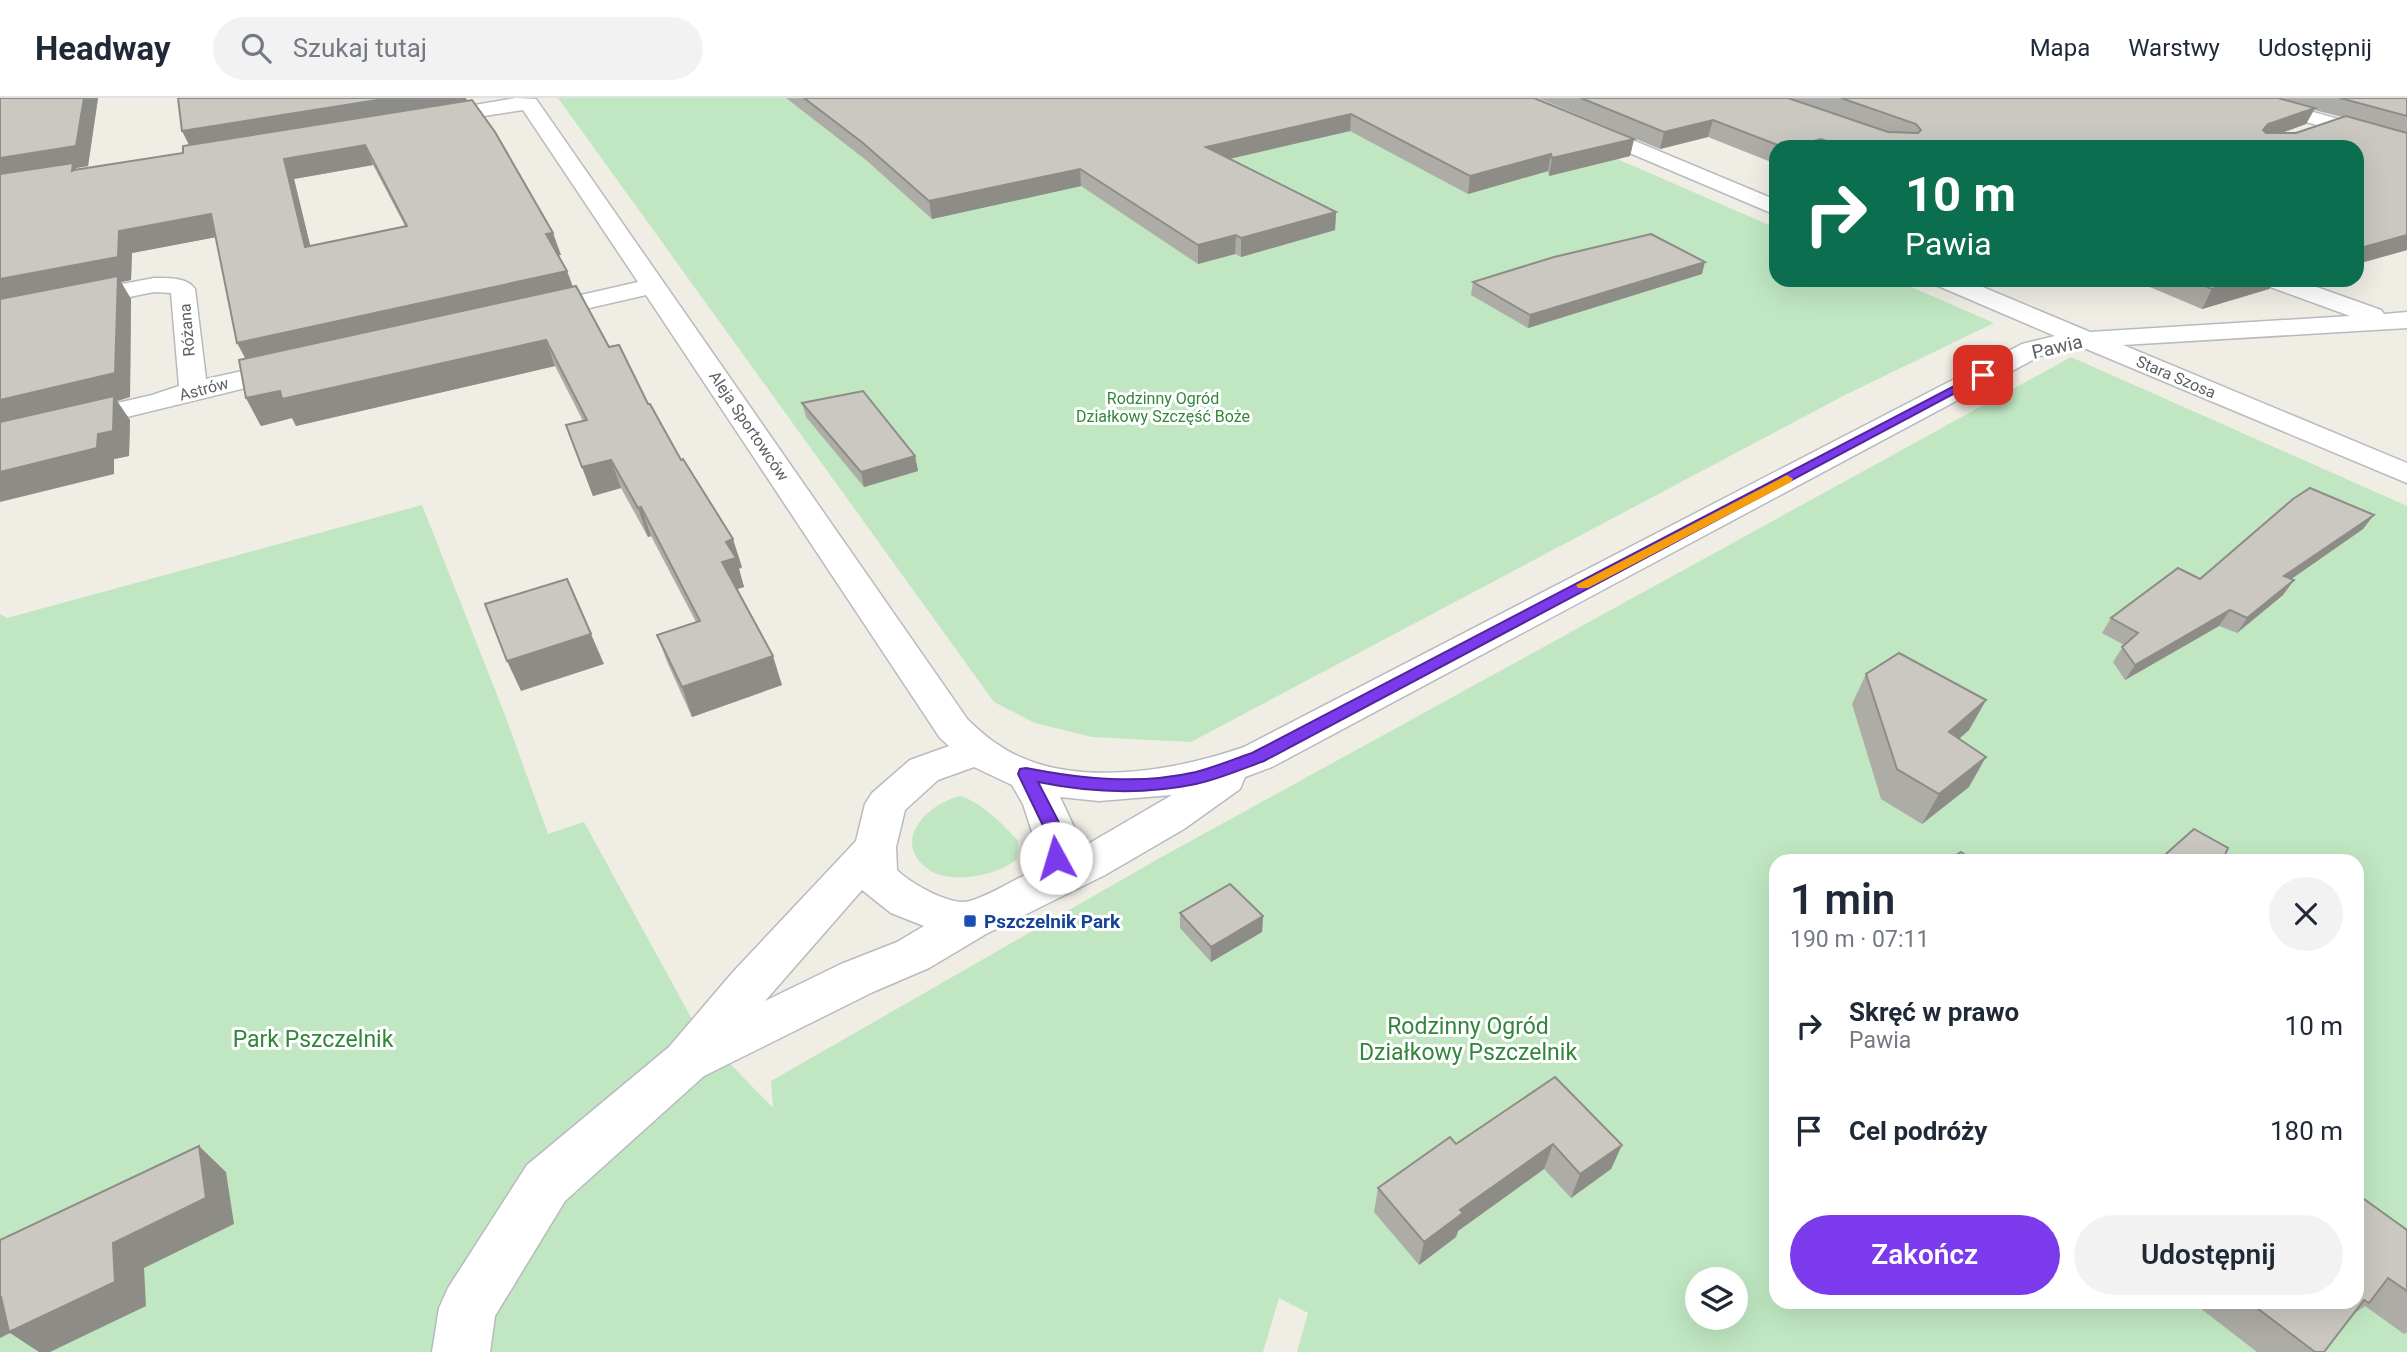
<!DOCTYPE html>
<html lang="pl">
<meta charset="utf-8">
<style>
body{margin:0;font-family:Roboto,sans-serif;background:#f2f2f3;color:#1f2937;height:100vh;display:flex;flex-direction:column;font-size:26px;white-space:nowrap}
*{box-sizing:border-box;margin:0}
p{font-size:23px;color:#747a83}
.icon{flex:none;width:38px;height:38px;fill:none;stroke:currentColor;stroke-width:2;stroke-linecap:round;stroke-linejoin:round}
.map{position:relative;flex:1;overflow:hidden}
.side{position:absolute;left:1769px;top:756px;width:595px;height:455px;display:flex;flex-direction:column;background:#fff;border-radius:21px;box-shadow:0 7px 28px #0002}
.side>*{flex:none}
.banner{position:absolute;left:1769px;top:42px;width:595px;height:147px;border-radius:21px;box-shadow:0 7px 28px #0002;background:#0b6e4f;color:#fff;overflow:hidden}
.tools{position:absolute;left:1685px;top:1169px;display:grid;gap:14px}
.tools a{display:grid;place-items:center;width:63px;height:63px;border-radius:50%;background:#fff;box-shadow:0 7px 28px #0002;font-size:35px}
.pin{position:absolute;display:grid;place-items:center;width:60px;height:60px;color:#fff;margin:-30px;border-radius:14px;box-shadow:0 4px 10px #0006}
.me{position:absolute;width:77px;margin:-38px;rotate:354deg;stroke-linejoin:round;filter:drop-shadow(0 0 5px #0008)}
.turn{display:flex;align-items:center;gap:24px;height:147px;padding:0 21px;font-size:32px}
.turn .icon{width:91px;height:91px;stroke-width:2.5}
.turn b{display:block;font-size:49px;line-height:60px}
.round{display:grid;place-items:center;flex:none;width:74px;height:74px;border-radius:37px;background:#f2f2f3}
.head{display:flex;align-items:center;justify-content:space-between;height:119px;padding:0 21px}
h1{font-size:42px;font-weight:600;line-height:52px}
.action{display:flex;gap:14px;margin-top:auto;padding:14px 21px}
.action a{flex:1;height:80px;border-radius:42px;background:#7c3aed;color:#fff;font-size:28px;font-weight:600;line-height:80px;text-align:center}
.action a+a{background:#f2f2f3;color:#1f2937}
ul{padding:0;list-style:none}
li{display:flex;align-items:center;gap:21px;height:105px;padding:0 21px}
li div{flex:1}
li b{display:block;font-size:26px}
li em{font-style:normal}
header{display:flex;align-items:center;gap:42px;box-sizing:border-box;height:98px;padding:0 35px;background:#fff;border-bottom:2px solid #e0e1e3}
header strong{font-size:33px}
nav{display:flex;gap:38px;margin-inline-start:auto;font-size:24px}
.search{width:490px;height:63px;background:#f2f2f3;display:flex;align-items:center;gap:18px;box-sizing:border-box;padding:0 24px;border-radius:38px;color:#747a83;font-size:26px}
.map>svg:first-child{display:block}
.green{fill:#c0e7c2;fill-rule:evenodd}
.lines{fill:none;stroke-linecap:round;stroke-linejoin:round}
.street-casing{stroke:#b7babf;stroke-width:3}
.street{fill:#fff;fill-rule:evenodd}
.wall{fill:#aeaca6;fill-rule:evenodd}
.shaded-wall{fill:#8d8c87}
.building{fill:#cac8c1;stroke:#8d8c87;stroke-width:2;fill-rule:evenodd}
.route{fill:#7c3aed;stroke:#51269a;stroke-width:2}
.slow{fill:#f59e0b}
.transit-dot{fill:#1a4fb4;stroke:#fff;stroke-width:2.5}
.labels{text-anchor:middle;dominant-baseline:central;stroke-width:6;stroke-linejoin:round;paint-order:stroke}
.far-street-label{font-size:16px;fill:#5c6065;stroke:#fff}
.far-park-label{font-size:16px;fill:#32863c;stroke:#fff}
.street-label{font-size:19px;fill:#5c6065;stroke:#fff}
.transit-label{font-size:19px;font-weight:bold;fill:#164399;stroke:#fff;text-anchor:start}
.near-park-label{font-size:23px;fill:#32863c;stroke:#fff}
</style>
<header>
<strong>Headway</strong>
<div class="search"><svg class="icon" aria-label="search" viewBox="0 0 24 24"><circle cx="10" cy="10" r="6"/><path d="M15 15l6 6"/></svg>Szukaj tutaj</div>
<nav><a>Mapa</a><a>Warstwy</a><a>Udostępnij</a></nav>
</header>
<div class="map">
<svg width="2407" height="1254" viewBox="0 0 2407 1254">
<rect width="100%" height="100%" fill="#efede4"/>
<g class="green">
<path d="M 558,0 L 1477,0 L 1776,130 L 1776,182 L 1895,182 L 1994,225 L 1847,296 L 1191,644 L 1092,639 L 1035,625 L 994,604 Z"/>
<path d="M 2071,259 L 2407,408 L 2407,1254 L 1297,1254 L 1308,1215 L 1279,1200 L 1263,1254 L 0,1254 L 0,516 L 7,520 L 422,407 L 505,617 L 548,736 L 584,724 L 699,934 L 773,1010 L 771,983 L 1158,761 ZM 1776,763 L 2357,763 L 2357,1204 L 1776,1204 ZM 1698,1181 L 1736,1181 L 1736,1220 L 1698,1220 Z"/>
<path d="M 961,698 C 983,706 1003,726 1018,743 L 1017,761 C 996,779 943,789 922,766 C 894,737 932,704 961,698 Z"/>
</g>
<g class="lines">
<g class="street-casing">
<g id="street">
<path d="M 516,0 L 536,1 L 968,622 C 977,630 986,639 997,646 C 1064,693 1172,674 1244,649 L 2022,246 L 2055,238 L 1936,187 L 1933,182 L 1966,182 L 2090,234 L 2350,218 L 2265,187 L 2262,182 L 2297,182 L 2381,212 L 2384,216 L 2407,214 L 2407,230 L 2123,247 L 2407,365 L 2407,385 L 2084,250 L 2040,258 L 1272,669 L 1245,679 L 1240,691 L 1184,731 L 1105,777 L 986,836 L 929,870 L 873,894 L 704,978 L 565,1103 L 495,1218 L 490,1254 L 432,1254 L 439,1210 L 448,1190 L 527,1067 L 669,949 L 732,875 L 856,743 L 865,706 L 872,695 L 910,662 L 949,648 L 940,640 L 646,197 L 533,223 L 524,220 L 520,215 L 524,210 L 638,184 L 523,12 L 427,27 L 417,21 L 427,15 ZM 974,669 L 1012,687 L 1023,706 L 1034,740 L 1029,775 C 1010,784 990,797 970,803 C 951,809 910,785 897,772 L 896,749 L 905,712 L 938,682 ZM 1172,697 L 1076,753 L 1074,729 L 1060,699 L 1099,703 ZM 862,792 L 891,815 L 924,828 L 897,844 L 841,866 L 765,903 Z"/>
<path d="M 1507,0 L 1532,0 L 1776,102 L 1776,117 L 1509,4 Z"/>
<path d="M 2232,0 L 2262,0 L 2407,40 L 2407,52 L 2234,4 Z"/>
<path d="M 154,180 C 168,180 187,179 195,191 L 206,281 L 293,262 L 303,264 L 307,270 L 303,276 L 0,350 L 0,332 L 152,297 L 179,288 L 171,195 L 154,194 L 0,225 L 0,209 Z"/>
</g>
</g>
<use href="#street" class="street"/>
</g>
<g class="wall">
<path d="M 0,0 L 98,0 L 88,68 L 76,70 L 77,72 L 183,55 L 467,3 L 561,157 L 558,157 L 567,173 L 573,189 L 609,249 L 648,306 L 742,469 L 739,471 L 744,489 L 737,491 L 782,587 L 692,619 L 668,566 L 657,537 L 696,524 L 651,438 L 648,439 L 621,390 L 593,398 L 566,327 L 583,323 L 555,268 L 296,328 L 292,320 L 261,328 L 246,300 L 246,261 L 216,139 L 132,155 L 131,182 L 121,184 L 131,201 L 130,299 L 117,303 L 130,322 L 129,358 L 114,361 L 114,376 ZM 373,67 L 405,128 L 310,148 L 294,81 Z"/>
<path d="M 786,0 L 1534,0 L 1634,41 L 1630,58 L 1549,78 L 1548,73 L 1468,96 L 1350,33 L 1230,61 L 1336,114 L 1335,132 L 1241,159 L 1235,156 L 1198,166 L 1081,88 L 932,121 L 866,62 Z"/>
<path d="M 1538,0 L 2407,0 L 2407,152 L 2357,166 L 2357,49 L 1776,49 L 1776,66 L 1708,39 L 1660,51 ZM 2314,12 L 2342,19 L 2296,35 L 2282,35 L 2306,26 Z"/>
<path d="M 1702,176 L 1528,230 L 1471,197 L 1473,184 Z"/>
<path d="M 2133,182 L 2275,182 L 2269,191 L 2202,211 Z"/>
<path d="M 802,305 L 915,358 L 918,373 L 864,389 L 806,319 Z"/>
<path d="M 2363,431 L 2291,481 L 2283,497 L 2237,535 L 2219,528 L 2125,582 L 2113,564 L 2124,547 L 2102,535 L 2111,520 L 2200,481 Z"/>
<path d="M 1866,576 L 1986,602 L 1969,632 L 1959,641 L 1969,689 L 1922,726 L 1881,701 L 1852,606 Z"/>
<path d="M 1180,815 L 1263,818 L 1262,834 L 1211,864 L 1180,830 Z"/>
<path d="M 1456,1046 L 1622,1047 L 1611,1071 L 1571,1100 L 1544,1071 L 1458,1133 L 1456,1139 L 1419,1167 L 1374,1114 L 1378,1090 Z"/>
<path d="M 2407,1130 L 2407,1234 L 2404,1236 L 2365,1208 L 2352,1217 L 2324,1254 L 2257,1254 L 2200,1210 L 2204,1204 L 2357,1204 Z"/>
</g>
<g class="shaded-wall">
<path d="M 84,0 L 98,0 L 88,68 L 76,70 L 85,86 L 0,82 L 0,60 Z"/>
<path d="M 390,0 L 466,0 L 468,5 L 191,51 L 182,33 Z"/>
<path d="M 2315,10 L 2306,26 L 2259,43 L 2263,32 L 2268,26 Z"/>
<path d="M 1351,16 L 1350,33 L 1206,66 L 1206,49 Z"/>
<path d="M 1713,22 L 1708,39 L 1660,51 L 1664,34 Z"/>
<path d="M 1634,41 L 1630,58 L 1549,78 L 1552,60 Z"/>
<path d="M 1821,41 L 1819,49 L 1792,49 Z"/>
<path d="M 365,47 L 373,67 L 294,81 L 316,171 L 305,149 L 284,61 Z"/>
<path d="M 1551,56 L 1548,73 L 1468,96 L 1470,78 Z"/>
<path d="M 1080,71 L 1081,88 L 932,121 L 929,103 Z"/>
<path d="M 1336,114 L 1335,132 L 1241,159 L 1241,140 Z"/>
<path d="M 211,116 L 222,138 L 132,155 L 131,182 L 121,184 L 131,201 L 130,299 L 117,303 L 130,322 L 129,358 L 114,361 L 114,376 L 0,404 L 0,181 L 119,133 Z"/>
<path d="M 553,135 L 561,157 L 554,158 L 546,136 Z"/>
<path d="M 1236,137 L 1235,156 L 1198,166 L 1198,147 Z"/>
<path d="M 2407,137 L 2407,152 L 2357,166 L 2357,151 Z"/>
<path d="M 1705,164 L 1702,176 L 1528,230 L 1530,217 Z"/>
<path d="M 567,173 L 575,195 L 250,269 L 237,245 Z"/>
<path d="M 2245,182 L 2275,182 L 2269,191 L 2202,211 L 2212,191 Z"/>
<path d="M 546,242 L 555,268 L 296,328 L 292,320 L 261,328 L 246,300 L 280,293 Z"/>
<path d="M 915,358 L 918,373 L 864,389 L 861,374 Z"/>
<path d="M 611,362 L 621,390 L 593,398 L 582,369 Z"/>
<path d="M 641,409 L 651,438 L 648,439 L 638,410 Z"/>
<path d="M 2374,417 L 2363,431 L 2274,493 L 2284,478 Z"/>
<path d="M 733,441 L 742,469 L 739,471 L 744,489 L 731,493 L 722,464 L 726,444 Z"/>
<path d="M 2294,482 L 2283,497 L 2237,535 L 2247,520 Z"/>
<path d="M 2230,512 L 2219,528 L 2125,582 L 2135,567 Z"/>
<path d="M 591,536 L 604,566 L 521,593 L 507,563 Z"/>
<path d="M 773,558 L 782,587 L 692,619 L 682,589 Z"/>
<path d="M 1986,602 L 1969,632 L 1932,664 L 1949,634 Z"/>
<path d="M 1986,659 L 1969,689 L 1922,726 L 1939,696 Z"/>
<path d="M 1263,818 L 1262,834 L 1211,864 L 1211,849 Z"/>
<path d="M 1553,1046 L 1544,1071 L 1458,1133 L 1456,1139 L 1419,1167 L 1424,1144 L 1460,1112 Z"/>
<path d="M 1622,1047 L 1611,1071 L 1571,1100 L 1580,1076 Z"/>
<path d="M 199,1048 L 226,1074 L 234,1126 L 144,1170 L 146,1208 L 50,1254 L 39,1254 L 10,1235 L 0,1240 L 0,1199 L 113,1145 Z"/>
</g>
<g class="building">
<path d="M 0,0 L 84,0 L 76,48 L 0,60 Z"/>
<path d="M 178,0 L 390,0 L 182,33 Z"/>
<path d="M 804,0 L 1534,0 L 1634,41 L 1552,60 L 1551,56 L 1470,78 L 1351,16 L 1206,49 L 1336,114 L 1241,140 L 1236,137 L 1198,147 L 1080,71 L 929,103 L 863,45 Z"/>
<path d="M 1581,0 L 1788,0 L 1888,34 L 1918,35 L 1921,32 L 1916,26 L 1841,0 L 2278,0 L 2315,10 L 2268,26 L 2263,32 L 2266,35 L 2296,35 L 2346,18 L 2407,35 L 2407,137 L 2357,151 L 2357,49 L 1843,49 L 1821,41 L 1792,49 L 1783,49 L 1713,22 L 1664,34 Z"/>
<path d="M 2340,0 L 2407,0 L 2407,18 Z"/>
<path d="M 472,2 L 495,34 L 553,135 L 546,136 L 567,173 L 237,245 L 211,116 L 119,133 L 118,159 L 0,181 L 0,76 L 73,65 L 72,73 L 74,72 L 183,55 L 183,48 ZM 365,47 L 407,128 L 305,149 L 284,61 Z"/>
<path d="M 1651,136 L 1705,164 L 1530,217 L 1473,184 L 1554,159 Z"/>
<path d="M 118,178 L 115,275 L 0,302 L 0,201 Z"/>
<path d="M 2190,182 L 2245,182 L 2212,191 Z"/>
<path d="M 576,188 L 609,249 L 619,247 L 648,306 L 650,306 L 681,362 L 683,361 L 733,441 L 726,444 L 736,460 L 722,464 L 773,558 L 682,589 L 657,537 L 700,523 L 641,409 L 638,410 L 611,362 L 582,369 L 566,327 L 587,322 L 546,242 L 282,301 L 280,293 L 246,300 L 239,262 Z"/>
<path d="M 863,293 L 915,358 L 861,374 L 802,305 Z"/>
<path d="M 114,298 L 113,333 L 98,336 L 97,350 L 0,374 L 0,324 Z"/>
<path d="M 2310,390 L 2374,417 L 2284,478 L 2294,482 L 2247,520 L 2230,512 L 2135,567 L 2122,549 L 2138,535 L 2111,520 L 2178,470 L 2200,481 L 2293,401 Z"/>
<path d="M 567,481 L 591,536 L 507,563 L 485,506 Z"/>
<path d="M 1899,555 L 1986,602 L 1949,634 L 1986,659 L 1939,696 L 1897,671 L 1866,576 Z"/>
<path d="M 2194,731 L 2228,750 L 2225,757 L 2234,763 L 2158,763 Z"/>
<path d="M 1961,754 L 1974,763 L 1947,763 Z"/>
<path d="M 1230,786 L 1263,818 L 1211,849 L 1180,815 Z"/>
<path d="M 1555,979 L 1622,1047 L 1580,1076 L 1553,1046 L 1460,1112 L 1463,1115 L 1424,1144 L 1378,1090 L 1450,1039 L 1456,1046 Z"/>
<path d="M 199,1048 L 206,1100 L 113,1145 L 115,1184 L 9,1234 L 1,1199 L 0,1199 L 0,1142 Z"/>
<path d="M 2357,1096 L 2407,1132 L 2407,1193 L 2388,1180 L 2369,1205 L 2364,1202 L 2324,1254 L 2315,1254 L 2249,1204 L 2357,1204 Z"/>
</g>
<path class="route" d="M 1979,275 L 1989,277 L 1264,663 C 1242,671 1219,681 1196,686 C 1143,697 1092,695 1038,684 L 1066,738 L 1062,764 L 1050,764 L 1047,760 L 1048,738 L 1018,676 L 1020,671 L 1026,670 C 1083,681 1139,687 1196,674 C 1215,669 1234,661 1252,655 Z"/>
<path class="slow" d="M 1787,377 L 1793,381 L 1791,384 L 1588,490 L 1578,490 L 1576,487 Z"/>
<rect class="transit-dot" x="963" y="816" width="14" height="14" rx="3.5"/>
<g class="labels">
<g class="far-street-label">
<text transform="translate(187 232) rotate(-95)">Różana</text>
<text transform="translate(2176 279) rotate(23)">Stara Szosa</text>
<text transform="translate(204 291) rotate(-15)">Astrów</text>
<text transform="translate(749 328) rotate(56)">Aleja Sportowców</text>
</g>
<g class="far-park-label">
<text x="1163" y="300">Rodzinny Ogród<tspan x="1163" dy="18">Działkowy Szczęść Boże</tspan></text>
</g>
<g class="street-label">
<text transform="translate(2057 249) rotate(-13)">Pawia</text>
</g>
<g class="transit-label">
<text x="984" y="823">Pszczelnik Park</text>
</g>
<g class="near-park-label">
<text x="1468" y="928">Rodzinny Ogród<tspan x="1468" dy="26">Działkowy Pszczelnik</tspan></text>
<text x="313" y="941">Park Pszczelnik</text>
</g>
</g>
</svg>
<div class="tools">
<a><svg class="icon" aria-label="layers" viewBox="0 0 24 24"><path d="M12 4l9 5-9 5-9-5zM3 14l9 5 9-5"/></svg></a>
</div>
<div class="pin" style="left:1983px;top:277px;background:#d93025"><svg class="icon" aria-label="arrive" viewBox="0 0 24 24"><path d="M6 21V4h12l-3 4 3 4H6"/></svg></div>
<svg class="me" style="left:1056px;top:760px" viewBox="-20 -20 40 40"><circle r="19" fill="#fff"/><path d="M0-13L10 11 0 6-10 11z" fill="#7c3aed"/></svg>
<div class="banner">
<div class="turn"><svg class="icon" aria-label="right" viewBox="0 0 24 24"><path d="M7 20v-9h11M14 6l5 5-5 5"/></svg><div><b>10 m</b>Pawia</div></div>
</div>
<section class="side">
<div class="head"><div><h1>1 min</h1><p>190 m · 07:11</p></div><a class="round"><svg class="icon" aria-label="close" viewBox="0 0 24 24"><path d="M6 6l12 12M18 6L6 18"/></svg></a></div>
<ul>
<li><svg class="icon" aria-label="right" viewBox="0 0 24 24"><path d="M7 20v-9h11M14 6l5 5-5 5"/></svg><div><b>Skręć w prawo</b><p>Pawia</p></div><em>10 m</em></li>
<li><svg class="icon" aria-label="arrive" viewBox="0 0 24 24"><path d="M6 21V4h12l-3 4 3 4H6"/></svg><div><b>Cel podróży</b></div><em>180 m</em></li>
</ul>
<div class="action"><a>Zakończ</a><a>Udostępnij</a></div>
</section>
</div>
